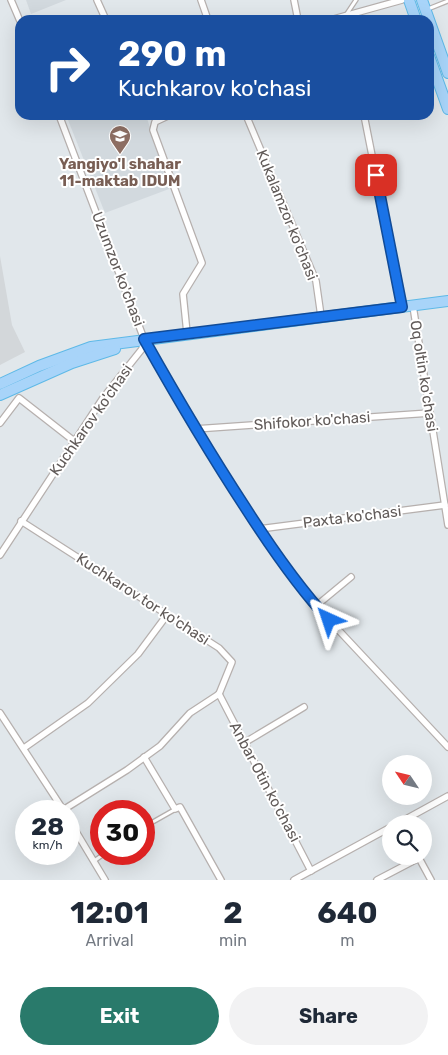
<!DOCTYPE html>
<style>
body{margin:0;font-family:Rubik,sans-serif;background:#f2f2f3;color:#1f2937;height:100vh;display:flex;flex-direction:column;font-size:19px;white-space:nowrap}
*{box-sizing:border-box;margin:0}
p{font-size:16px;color:#747a83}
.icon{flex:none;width:28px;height:28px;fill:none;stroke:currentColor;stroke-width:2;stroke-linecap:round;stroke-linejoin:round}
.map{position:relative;height:880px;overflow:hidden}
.sheet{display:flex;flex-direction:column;background:#fff;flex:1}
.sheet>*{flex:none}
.top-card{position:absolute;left:15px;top:15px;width:419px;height:105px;border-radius:15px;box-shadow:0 5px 20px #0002;background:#1a4fa0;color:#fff;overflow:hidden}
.needle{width:32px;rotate:305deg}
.tools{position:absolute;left:382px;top:755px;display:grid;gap:10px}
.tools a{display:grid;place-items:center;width:50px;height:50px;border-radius:50%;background:#fff;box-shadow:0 5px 20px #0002;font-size:25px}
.speed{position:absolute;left:15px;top:800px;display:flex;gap:10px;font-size:25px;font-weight:700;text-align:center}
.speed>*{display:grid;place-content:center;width:65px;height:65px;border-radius:50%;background:#fff;box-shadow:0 5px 20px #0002;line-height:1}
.speed small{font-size:12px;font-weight:400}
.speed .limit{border:8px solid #d22;background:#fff;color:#111}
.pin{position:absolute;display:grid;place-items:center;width:42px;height:42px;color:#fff;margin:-21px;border-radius:10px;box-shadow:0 2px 8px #0006}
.me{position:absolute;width:55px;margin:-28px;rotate:318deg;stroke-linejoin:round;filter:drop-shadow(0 0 4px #0008)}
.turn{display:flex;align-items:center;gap:18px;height:105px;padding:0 20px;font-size:22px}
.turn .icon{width:65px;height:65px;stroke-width:2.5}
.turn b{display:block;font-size:35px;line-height:42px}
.eta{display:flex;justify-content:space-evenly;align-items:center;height:85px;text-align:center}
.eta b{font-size:30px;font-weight:700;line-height:35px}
.primary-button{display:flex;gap:10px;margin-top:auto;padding:10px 20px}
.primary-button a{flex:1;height:58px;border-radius:30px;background:#297a6b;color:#fff;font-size:20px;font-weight:700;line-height:58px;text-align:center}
.primary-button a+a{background:#f2f2f3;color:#1f2937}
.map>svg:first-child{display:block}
.industrial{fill:#d3d7da}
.education{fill:#d2d9de}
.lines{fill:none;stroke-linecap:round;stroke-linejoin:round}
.service-casing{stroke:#b6b0ae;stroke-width:5.5}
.minor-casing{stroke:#b6b0ae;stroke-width:8}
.primary-casing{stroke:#5eb9e7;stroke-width:12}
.service{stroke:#fff;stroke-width:3}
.minor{stroke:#fff;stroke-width:5.5}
.primary{stroke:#a8d4f9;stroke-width:10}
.route-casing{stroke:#114b97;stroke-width:12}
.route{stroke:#1a73e8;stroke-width:9}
.labels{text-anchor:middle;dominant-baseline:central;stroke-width:4;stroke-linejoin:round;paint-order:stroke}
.education-label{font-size:15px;font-weight:bold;fill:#785e54;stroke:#fff}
.street-label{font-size:15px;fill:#615b59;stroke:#fff}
</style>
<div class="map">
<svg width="448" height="880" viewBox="0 0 448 880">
<rect width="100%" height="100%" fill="#e1e7eb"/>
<path class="industrial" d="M 0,256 L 12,325 L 25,352 L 0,365 Z"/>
<g class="education">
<path d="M 26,0 L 66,0 L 31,14 Z"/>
<path d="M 66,115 L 146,115 L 169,189 L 105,213 Z"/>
</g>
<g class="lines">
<g class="service-casing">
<g id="service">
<path d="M 428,9 L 448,1"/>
<path d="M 346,15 L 356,0"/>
<path d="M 144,827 L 174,810"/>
<path d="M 94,861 L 104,854"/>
</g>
</g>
<g class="minor-casing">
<g id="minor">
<path d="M 11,0 L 20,21"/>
<path d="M 97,0 L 106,20"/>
<path d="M 201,0 L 208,20"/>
<path d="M 294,0 L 298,20"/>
<path d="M 330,20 L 402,0"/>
<path d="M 59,115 L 144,339 L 195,429 L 266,539 L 316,606 L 448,747"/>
<path d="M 170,115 L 155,122 L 153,130 L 202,263 L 183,294 L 187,333"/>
<path d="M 246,115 L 316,281 L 321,316"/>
<path d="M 364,115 L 402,307"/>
<path d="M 413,306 L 448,525"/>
<path d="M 0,423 L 19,398 L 74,441"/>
<path d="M 195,429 L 430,413"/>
<path d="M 21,521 L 219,648 L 232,662 L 219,694"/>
<path d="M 259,529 L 445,505"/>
<path d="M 0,555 L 103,398 L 142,349 L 144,339"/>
<path d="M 316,606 L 351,577"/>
<path d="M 219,694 L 311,871"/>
<path d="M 0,713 L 64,811"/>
<path d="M 244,743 L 304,707"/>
<path d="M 24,748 L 88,703 L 138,654 L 167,615"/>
<path d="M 144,757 L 175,809 L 180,807 L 221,880"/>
<path d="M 63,810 L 127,770 L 160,746 L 190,713 L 219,694"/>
<path d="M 69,820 L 105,880"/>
<path d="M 397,824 L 448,796"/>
<path d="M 294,880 L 391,827"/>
<path d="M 377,880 L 419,858 L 431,880"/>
</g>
</g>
<g class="primary-casing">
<g id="primary">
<path d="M 409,0 L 416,20"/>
<path d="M 422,0 L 448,73"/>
<path d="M 429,56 L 448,109"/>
<path d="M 0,384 L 39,366 L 91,347 L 448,301"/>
<path d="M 0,395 L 72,363 L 115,349"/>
</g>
</g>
<use href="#service" class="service"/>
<use href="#minor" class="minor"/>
<use href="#primary" class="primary"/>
</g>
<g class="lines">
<g class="route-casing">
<path id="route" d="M 329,620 C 297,586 270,546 245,507 C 209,452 176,396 144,339 L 402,307 L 376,175"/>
</g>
<use href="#route" class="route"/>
</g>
<defs>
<g id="school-pin" transform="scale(1.125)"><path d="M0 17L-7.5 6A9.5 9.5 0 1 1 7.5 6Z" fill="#8d6e63" stroke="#fff"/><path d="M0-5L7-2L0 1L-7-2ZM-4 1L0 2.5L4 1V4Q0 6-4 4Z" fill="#fff"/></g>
</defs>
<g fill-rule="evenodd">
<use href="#school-pin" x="120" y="136"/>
</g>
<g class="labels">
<g class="education-label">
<text x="120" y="164">Yangiyo'l shahar<tspan x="120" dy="17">11-maktab IDUM</tspan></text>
</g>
<g class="street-label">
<text transform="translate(287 215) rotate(68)">Kukalamzor ko'chasi</text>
<text transform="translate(118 269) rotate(69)">Uzumzor ko'chasi</text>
<text transform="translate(424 376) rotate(81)">Oq oltin ko'chasi</text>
<text transform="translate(91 420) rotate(-55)">Kuchkarov ko'chasi</text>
<text transform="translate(312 421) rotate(-4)">Shifokor ko'chasi</text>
<text transform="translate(352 517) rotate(-7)">Paxta ko'chasi</text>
<text transform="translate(143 599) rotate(33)">Kuchkarov tor ko'chasi</text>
<text transform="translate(265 782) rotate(62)">Anbar Otin ko'chasi</text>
</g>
</g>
</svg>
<div class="tools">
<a><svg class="needle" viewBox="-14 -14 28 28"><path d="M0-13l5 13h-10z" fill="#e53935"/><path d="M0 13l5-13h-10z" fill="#747a83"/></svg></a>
<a><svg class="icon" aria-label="search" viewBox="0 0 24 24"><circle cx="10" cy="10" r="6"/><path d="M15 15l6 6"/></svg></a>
</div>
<div class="speed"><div>28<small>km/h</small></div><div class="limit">30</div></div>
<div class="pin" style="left:376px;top:175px;background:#d93025"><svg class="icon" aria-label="arrive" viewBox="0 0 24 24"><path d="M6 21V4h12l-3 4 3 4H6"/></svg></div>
<svg class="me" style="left:329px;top:620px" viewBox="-20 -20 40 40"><path d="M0-17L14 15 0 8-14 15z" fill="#1a73e8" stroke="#fff" stroke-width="4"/></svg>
<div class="top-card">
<div class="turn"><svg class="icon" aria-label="right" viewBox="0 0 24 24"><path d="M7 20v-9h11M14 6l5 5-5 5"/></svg><div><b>290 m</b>Kuchkarov ko'chasi</div></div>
</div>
</div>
<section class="sheet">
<div class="eta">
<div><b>12:01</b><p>Arrival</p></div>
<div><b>2</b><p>min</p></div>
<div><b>640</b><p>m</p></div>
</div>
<div class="primary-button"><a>Exit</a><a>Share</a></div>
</section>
